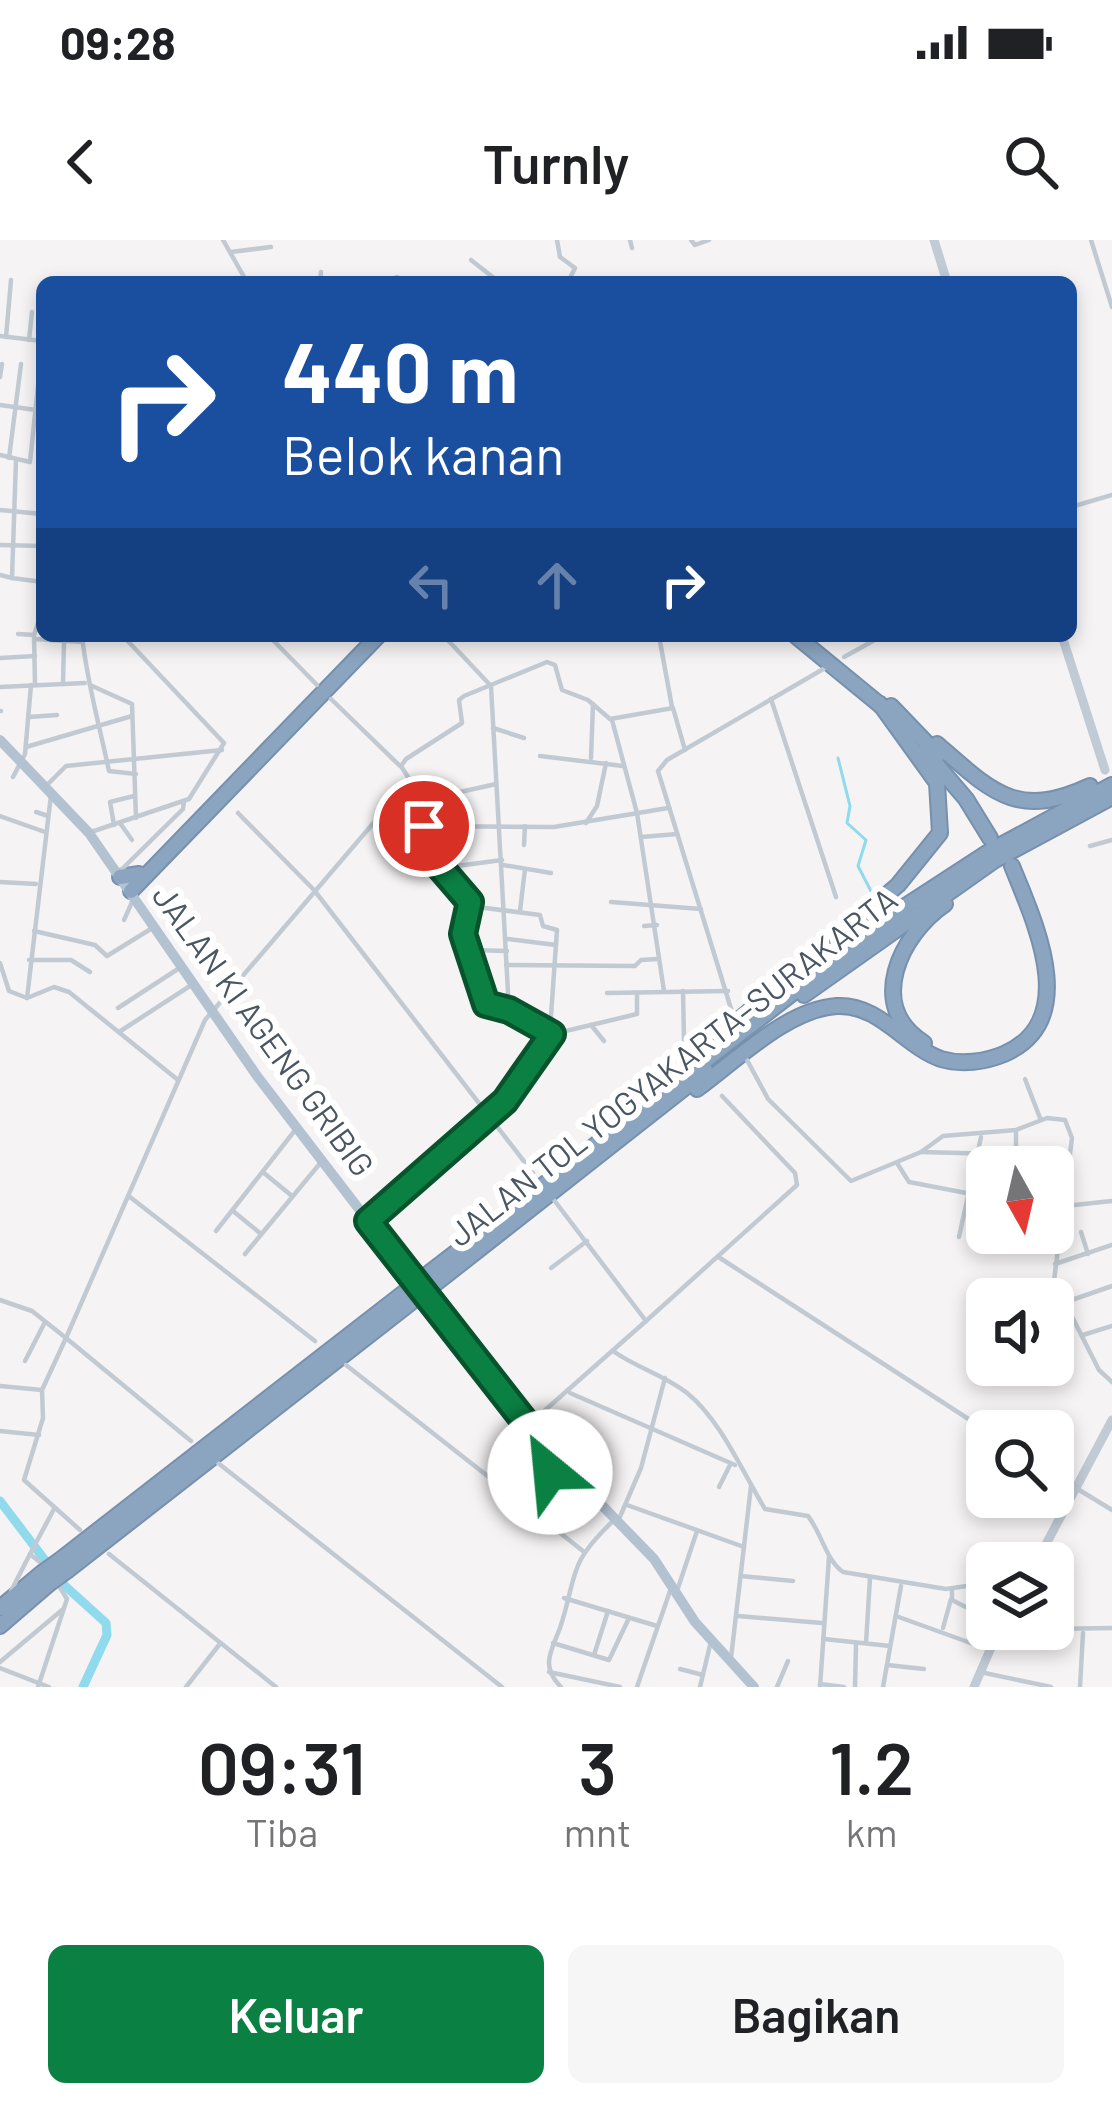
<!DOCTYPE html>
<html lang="id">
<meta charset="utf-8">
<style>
body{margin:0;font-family:Barlow,sans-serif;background:#f6f6f6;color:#202124;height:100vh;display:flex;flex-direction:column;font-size:45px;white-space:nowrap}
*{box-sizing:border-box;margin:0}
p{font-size:39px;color:#757577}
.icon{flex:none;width:66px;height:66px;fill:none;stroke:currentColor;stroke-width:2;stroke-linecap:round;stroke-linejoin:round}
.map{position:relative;height:1447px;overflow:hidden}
.side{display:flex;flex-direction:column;background:#fff;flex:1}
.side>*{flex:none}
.banner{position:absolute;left:36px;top:36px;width:1041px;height:366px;border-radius:18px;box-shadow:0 6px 18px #0003;background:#1a4fa0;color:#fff;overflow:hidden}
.needle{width:78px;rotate:172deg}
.tools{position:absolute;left:966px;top:906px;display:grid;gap:24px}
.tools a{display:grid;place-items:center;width:108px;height:108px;border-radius:18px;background:#fff;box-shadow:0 6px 18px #0003;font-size:60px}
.pin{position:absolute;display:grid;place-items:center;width:102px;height:102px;color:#fff;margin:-51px;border:6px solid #fff;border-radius:50%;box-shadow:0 3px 12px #0007}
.me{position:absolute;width:132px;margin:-66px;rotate:332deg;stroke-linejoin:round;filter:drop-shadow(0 0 9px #0008)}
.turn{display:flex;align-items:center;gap:42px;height:252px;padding:0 48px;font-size:54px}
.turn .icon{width:156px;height:156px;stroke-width:2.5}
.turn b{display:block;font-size:84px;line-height:102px}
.lanes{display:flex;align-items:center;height:114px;padding:0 48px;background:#0003;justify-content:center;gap:60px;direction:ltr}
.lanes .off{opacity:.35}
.eta{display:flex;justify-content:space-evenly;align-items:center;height:204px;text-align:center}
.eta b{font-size:72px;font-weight:600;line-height:84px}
.cta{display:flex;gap:24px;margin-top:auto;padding:24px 48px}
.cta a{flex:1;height:138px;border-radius:18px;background:#0b8043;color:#fff;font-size:48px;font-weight:600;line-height:138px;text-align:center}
.cta a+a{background:#f6f6f6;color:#202124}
.status{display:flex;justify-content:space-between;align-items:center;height:84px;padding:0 60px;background:#fff;direction:ltr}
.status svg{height:33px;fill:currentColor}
header{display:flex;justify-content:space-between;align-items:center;height:156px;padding:0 48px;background:#fff;font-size:54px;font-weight:600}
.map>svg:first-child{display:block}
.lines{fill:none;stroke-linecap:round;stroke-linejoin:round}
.stream{stroke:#90daee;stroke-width:3}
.river{stroke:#90daee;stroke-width:9}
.highway-casing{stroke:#7690ad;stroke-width:18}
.street{stroke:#c1cad2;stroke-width:4.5}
.secondary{stroke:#c1cbd6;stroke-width:9}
.primary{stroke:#b3c2d1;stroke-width:10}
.highway{stroke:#8ba5c1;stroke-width:14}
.highway-bridge-casing{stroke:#7690ad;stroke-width:18;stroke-linecap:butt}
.highway-bridge{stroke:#8ba5c1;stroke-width:14}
.route-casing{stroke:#07532c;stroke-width:30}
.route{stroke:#0b8043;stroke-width:21}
.labels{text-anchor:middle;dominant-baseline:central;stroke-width:12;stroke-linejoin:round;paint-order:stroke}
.street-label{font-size:33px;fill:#4a5661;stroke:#fff}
</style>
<div class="status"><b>09:28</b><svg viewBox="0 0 49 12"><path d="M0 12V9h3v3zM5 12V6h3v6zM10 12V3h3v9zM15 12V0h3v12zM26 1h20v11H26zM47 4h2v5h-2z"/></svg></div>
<header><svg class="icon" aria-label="back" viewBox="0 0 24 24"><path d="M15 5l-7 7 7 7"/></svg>Turnly<svg class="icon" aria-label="search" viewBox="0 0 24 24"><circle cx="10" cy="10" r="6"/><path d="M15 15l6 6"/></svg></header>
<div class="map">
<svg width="1112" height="1447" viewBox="0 0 1112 1447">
<rect width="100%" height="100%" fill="#f5f3f3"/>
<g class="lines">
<path class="stream" d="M 838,518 L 850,566 L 847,583 L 866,600 L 858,626 L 873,655"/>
<path class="river" d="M 0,1261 L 63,1344 L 106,1383 L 107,1395 L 83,1447"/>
<g class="highway-casing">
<g id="highway">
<path d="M 796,396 L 885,469"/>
<path d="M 891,466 L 938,515"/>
<path d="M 937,504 C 992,552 1017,580 1090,546"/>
<path d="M 925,511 L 966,559 L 990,598"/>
<path d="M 120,637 L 139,634"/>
<path d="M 131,651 L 378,396"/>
<path d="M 804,755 L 995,620 L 1112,557"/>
<path d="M 924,803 C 865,766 901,694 945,664"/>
<path d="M 701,812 L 898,645 L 940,593 L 937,543 L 880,464"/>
<path d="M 697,849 C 736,821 787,769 837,766 C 880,764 904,806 941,819 C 961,825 985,822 1004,814 C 1082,780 1034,681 1012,626"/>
<path d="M 424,1037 L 907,665 L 990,611 L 1112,545"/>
<path d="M 431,1047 L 706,831"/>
<path d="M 60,1320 L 410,1048"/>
<path d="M 68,1330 L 418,1057"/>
<path d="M 0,1368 L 42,1333"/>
<path d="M 0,1386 L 50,1343"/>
</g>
</g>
<g class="street">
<path d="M 223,0 L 247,42"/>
<path d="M 557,0 L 560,17 L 575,28 L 568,42"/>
<path d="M 630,0 L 632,8"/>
<path d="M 691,0 L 695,5 L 709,0"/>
<path d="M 1091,0 L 1112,67"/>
<path d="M 231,12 L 271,7"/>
<path d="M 471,20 L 499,42"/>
<path d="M 320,42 L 321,32"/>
<path d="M 383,42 L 397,37 L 410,42"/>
<path d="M 0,96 L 42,101"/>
<path d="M 6,97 L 11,40"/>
<path d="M 29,100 L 32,72"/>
<path d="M 0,137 L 2,124"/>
<path d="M 0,165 L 36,170"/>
<path d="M 0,215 L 30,222 L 42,108"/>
<path d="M 9,218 L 21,124"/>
<path d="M 16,220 L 12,338 L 42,342"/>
<path d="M 1071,267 L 1112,255"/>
<path d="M 0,270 L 42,274"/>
<path d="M 0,305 L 42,306"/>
<path d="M 0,335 L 12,338"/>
<path d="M 39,371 L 42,360"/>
<path d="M 18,394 L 34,395"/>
<path d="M 82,396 C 87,442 99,484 109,531 L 136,534"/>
<path d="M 269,396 L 317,445"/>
<path d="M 444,396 L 491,446 L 509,770"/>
<path d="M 659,396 L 672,467"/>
<path d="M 35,399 L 83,402"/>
<path d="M 844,417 L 882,396"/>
<path d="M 0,418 L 35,416"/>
<path d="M 63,444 L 64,402"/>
<path d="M 35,445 L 34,395 L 42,372"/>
<path d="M 90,445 L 132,464 L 136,578"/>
<path d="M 0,447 L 85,443"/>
<path d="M 331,459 L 400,526"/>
<path d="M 771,459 L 836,657"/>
<path d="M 0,471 L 1,471"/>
<path d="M 29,477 L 57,475"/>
<path d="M 612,480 L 637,573 L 664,751"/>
<path d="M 493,488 L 524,498"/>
<path d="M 26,507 L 132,476"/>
<path d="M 540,516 L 623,526"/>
<path d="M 591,518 L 593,464"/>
<path d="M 13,537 L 25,514 L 31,445"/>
<path d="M 47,545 L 66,526 L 222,510"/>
<path d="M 420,561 L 496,544"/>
<path d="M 36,572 L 48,576"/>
<path d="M 453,572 L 469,569 L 460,552"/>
<path d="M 238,573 L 314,650 L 533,933"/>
<path d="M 0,576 L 45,592"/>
<path d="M 120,583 L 132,600"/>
<path d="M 586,583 L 597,566 L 606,523"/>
<path d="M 114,585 L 110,562 L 134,556"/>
<path d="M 424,586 L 554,587 L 668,568"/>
<path d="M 91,592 L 189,559 L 224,503 L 123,396"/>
<path d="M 641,597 L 677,594"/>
<path d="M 524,605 L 525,586"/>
<path d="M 1090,606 L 1112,600"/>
<path d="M 503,625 L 551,633"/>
<path d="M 442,628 L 502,620"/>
<path d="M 117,634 L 183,569 L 184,561"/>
<path d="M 0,642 L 36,644"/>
<path d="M 611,662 L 701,669"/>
<path d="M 470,666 L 540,675 L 543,686 L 557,690 L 550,790"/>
<path d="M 520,671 L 525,629"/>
<path d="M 124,680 L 132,662"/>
<path d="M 644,686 L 657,685"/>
<path d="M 34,691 L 95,705 L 107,716 L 154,687"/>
<path d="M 508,699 L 556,705"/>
<path d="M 471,710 L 507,711"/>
<path d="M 29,720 L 71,720 L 90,732"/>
<path d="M 0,723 L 9,751 L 27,758 L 54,747 L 69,752 L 178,840"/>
<path d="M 506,725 L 635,726 L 641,720 L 658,719"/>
<path d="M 683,751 L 684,800"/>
<path d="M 607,753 L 728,751"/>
<path d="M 27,758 L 51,555"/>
<path d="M 118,768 L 181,727"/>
<path d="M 732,772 L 658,531 L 667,520 L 825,428"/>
<path d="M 591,785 L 637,774 L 637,753"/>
<path d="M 119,792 L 193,744"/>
<path d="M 553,794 L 591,785 L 604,801"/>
<path d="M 747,820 L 768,859 L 851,941 L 921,912 L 943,896 L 1016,890 L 1047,878 L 1065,880 L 1072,898 L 1054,1041 L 1099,1130 L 1112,1142"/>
<path d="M 1025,839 L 1040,878"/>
<path d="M 1016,890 L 1016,927"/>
<path d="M 921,912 L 1070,916"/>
<path d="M 897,923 L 909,942 L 987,957"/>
<path d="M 264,933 L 292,956"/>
<path d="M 130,957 L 315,1101"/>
<path d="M 1053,966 L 1065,968"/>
<path d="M 1065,966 L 1112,961"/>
<path d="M 233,971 L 261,994"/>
<path d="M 367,981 L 505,861 L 552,794 L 509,770 L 486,764 L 463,694 L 469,662 L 431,614 L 418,553 L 401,526 L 406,519 L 462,483 L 459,460 L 464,456 L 547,422 L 555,425 L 562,450 L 588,460 L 610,479 L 673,468 L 685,510"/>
<path d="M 216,991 L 296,889"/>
<path d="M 1081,992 L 1088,1014"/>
<path d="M 959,997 L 981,897"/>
<path d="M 1015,1005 L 1015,993"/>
<path d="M 245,1014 L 322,921"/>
<path d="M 720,1018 L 987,1191"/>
<path d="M 1055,1024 L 1112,1005"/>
<path d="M 551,1028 L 587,1001"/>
<path d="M 0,1060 L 32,1071 L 66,1098 L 205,780 L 411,539"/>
<path d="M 1066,1062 L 1112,1046"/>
<path d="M 646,1081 L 797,945 L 795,933 L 722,856"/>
<path d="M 1083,1095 L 1112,1086"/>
<path d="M 613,1111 C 637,1128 664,1135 687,1153 C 720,1179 743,1233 765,1269 L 808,1276 C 822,1294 826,1320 843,1332 L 946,1349 L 987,1343"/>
<path d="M 25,1121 L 44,1084"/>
<path d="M 346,1125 L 583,1311"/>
<path d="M 0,1146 L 42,1150"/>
<path d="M 570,1153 L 735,1225"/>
<path d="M 526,1187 L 646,1081 L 554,960"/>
<path d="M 0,1191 L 39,1195"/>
<path d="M 218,1223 L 502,1447"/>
<path d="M 1053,1234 L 1112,1270"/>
<path d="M 719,1247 L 730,1225"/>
<path d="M 627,1265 L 744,1307"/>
<path d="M 532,1271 L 543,1257 L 538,1247 L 558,1224"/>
<path d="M 619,1279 L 641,1228 L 665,1138"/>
<path d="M 80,1290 L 24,1240 L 43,1178 L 42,1150 L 66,1098 L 191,1201"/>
<path d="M 109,1314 L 276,1447"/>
<path d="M 46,1327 L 30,1314 L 54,1269"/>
<path d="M 741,1336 L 793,1341"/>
<path d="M 678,1348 L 697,1291"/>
<path d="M 11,1351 L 30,1314"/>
<path d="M 952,1351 L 952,1360 L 987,1378"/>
<path d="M 564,1358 L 657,1386"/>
<path d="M 738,1376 L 822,1383"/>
<path d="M 896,1376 L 990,1410"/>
<path d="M 943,1388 L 951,1359"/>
<path d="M 1048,1389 L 1112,1388"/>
<path d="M 970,1398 L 987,1353"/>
<path d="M 824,1399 L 890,1406"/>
<path d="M 553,1403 L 609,1420 L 629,1378"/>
<path d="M 866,1403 L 870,1338"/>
<path d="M 594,1415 L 608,1371"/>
<path d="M 731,1418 L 751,1246"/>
<path d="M 0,1422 L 62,1370"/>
<path d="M 887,1425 L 924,1429"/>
<path d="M 0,1428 L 49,1447"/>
<path d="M 680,1429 L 703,1435"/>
<path d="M 549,1432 L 620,1447"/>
<path d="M 980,1432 L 1051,1447"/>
<path d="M 820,1444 L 844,1447"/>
<path d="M 38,1447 L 67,1359 L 56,1341"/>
<path d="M 186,1447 L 219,1405"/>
<path d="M 561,1447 C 540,1426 551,1412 560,1388 C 578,1334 566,1326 613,1281"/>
<path d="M 637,1447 L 670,1351"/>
<path d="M 700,1447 L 711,1401"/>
<path d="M 777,1447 L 788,1421"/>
<path d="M 820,1447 L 829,1317"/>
<path d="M 855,1447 L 856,1405"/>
<path d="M 883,1447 L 901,1346"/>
<path d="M 1080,1447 L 1083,1393"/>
</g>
<g class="secondary">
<path d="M 934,0 L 947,42"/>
<path d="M 1062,396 L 1105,530"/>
<path d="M 1036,1323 L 1112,1180"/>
<path d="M 974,1447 L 999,1389"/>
</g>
<path class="primary" d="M 0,500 L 89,593 L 257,836 L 526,1187 L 654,1319 L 695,1382 L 754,1447"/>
<use href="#highway" class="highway"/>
<g class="highway-bridge-casing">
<g id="highway-bridge">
<path d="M 410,1048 L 424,1037"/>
<path d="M 418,1057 L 431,1047"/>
<path d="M 42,1333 L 60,1320"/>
<path d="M 50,1343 L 68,1330"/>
</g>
</g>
<use href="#highway-bridge" class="highway-bridge"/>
</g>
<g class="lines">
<g class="route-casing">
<path id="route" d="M 424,586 L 434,620 L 470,662 L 463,694 L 486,764 L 509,770 L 552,794 L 505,861 L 368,981 L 558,1224 L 550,1232"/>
</g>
<use href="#route" class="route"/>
</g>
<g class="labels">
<g class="street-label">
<text transform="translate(264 790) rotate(54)">JALAN KI AGENG GRIBIG</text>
<text transform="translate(672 826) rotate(-38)">JALAN TOL YOGYAKARTA–SURAKARTA</text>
</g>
</g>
</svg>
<div class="tools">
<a><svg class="needle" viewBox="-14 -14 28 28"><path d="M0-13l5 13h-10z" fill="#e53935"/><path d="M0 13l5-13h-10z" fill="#757577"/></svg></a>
<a><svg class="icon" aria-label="sound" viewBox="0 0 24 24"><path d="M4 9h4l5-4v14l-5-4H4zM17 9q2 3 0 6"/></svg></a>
<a><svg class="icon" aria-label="search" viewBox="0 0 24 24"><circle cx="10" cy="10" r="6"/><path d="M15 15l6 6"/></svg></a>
<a><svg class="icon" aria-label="layers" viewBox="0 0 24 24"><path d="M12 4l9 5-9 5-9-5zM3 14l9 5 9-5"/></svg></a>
</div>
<div class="pin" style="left:424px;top:586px;background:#d93025"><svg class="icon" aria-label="arrive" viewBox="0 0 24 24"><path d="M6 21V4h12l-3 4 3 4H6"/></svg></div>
<svg class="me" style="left:550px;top:1232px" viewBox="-20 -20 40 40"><circle r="19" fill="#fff"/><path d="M0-13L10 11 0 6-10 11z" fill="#0b8043"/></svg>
<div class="banner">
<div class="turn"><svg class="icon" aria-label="right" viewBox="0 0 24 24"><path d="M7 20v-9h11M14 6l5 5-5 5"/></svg><div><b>440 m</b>Belok kanan</div></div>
<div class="lanes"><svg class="icon off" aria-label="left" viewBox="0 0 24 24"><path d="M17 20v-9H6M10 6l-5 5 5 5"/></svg><svg class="icon off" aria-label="ahead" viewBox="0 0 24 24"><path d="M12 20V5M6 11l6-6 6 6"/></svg><svg class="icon" aria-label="right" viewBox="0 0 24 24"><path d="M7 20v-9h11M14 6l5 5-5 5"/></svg></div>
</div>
</div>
<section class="side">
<div class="eta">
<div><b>09:31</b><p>Tiba</p></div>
<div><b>3</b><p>mnt</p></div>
<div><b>1.2</b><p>km</p></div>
</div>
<div class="cta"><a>Keluar</a><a>Bagikan</a></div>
</section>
